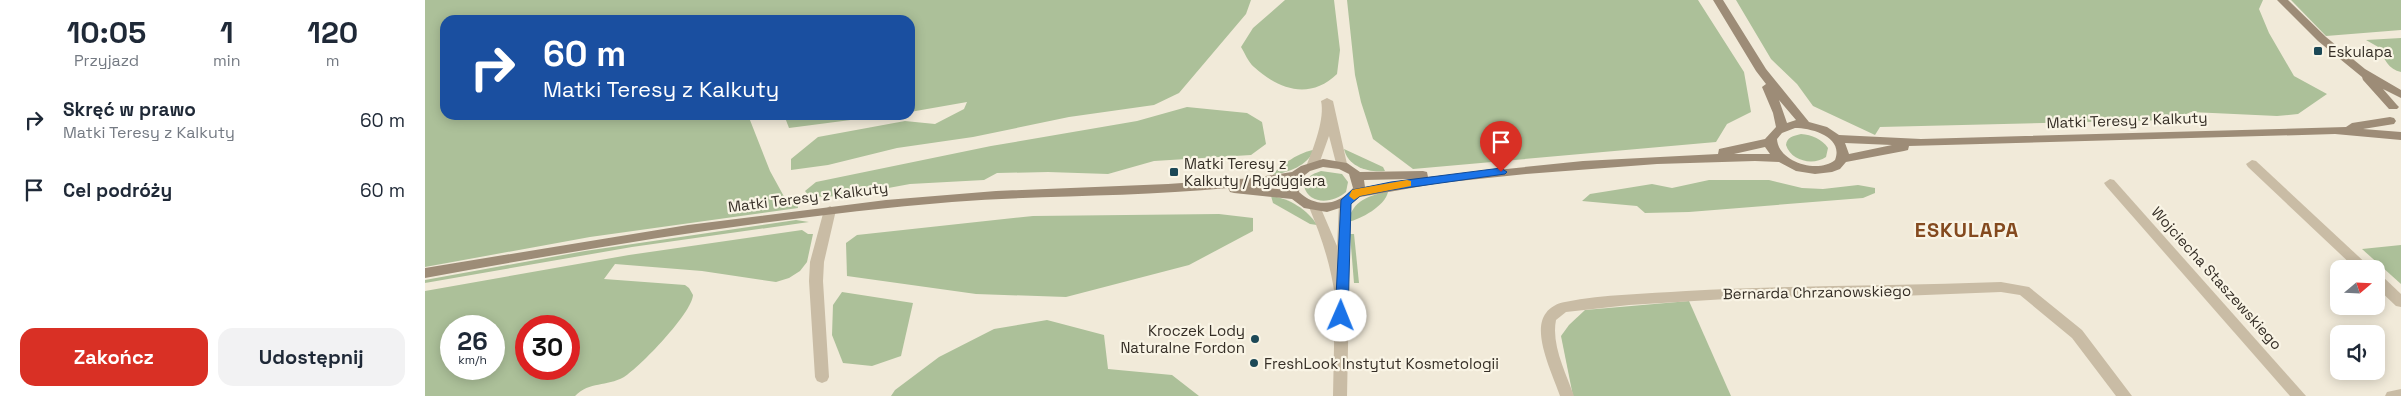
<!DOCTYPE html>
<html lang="pl">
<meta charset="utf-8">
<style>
body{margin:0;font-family:"Space Grotesk",sans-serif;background:#f2f2f3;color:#1f2937;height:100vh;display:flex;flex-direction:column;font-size:19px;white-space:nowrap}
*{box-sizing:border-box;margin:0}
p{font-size:16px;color:#747a83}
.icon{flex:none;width:28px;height:28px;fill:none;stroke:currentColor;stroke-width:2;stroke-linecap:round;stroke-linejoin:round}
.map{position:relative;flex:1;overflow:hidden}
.details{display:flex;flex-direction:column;background:#fff;width:425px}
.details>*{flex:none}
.top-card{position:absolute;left:15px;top:15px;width:475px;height:105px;border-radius:15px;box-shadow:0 2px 12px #0003;background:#1a4fa0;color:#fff;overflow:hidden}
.needle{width:32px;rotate:71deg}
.buttons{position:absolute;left:1905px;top:260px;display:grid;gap:10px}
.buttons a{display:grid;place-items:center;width:55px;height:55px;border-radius:10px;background:#fff;box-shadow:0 2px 12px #0003;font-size:25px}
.speed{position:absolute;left:15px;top:315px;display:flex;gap:10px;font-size:25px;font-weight:700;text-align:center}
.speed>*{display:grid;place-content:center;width:65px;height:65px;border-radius:50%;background:#fff;box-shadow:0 2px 12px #0003;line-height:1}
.speed small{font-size:12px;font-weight:400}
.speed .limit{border:8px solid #d22;background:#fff;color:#111}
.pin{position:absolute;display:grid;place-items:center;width:42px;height:42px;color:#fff;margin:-51px -21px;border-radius:50% 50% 50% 0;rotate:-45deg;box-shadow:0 0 5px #0007}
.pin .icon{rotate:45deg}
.me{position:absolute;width:55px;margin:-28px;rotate:1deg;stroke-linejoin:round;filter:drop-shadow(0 0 4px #0008)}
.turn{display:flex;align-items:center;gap:18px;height:105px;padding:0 20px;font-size:22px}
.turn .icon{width:65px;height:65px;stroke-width:2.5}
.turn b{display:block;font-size:35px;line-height:42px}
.eta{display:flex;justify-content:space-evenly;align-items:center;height:85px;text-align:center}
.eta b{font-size:30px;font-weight:700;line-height:35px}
.button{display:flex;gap:10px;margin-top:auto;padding:10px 20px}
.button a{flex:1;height:58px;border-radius:15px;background:#d93025;color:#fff;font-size:20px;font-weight:700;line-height:58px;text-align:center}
.button a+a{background:#f2f2f3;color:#1f2937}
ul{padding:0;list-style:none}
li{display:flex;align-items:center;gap:15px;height:70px;padding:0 20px}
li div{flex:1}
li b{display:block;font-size:19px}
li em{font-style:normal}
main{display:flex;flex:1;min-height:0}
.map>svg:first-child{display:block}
.green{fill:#acc099;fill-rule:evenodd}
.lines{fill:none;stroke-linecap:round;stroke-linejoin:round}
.street{fill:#c9bca5;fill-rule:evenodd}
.secondary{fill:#9d8c77;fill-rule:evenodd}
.route{fill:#1a73e8;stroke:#114b97}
.slow{fill:#f59e0b}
.poi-dot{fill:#1c4856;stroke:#f9f4e5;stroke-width:2}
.labels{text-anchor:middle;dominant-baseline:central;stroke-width:4.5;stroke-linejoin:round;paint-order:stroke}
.poi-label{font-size:15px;fill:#352e26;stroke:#f9f4e5;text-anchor:start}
.street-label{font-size:15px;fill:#352e26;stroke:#f9f4e5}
.district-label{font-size:20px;font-weight:bold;letter-spacing:1px;fill:#844a1f;stroke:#f9f4e5}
</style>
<main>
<section class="details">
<div class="eta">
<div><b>10:05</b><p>Przyjazd</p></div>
<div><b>1</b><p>min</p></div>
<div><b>120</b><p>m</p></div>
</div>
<ul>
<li><svg class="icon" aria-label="right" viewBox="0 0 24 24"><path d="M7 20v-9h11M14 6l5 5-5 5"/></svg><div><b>Skręć w prawo</b><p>Matki Teresy z Kalkuty</p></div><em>60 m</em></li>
<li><svg class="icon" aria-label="arrive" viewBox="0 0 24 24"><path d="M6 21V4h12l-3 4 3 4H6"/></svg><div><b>Cel podróży</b></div><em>60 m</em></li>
</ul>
<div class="button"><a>Zakończ</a><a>Udostępnij</a></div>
</section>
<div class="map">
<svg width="1976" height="396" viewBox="0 0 1976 396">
<rect width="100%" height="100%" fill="#f1ead9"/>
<g class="green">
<path d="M 0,0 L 826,0 L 821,14 L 754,93 L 729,105 L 644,117 L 548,137 L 472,148 L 403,165 L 366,170 L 366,159 L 393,137 L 480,121 L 510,124 L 539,109 L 542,102 L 485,112 L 485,20 L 20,20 L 20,115 L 323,115 L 345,171 L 362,202 L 372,200 L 373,208 L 165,237 L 0,267 Z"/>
<path d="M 860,0 L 909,0 L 915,50 L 912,74 C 885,100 854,90 829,67 C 823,62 820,53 816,47 L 828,28 Z"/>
<path d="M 922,0 L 1273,0 L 1319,72 L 1326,112 L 1302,124 L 1291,142 L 988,169 L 948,139 L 936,102 L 930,75 Z"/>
<path d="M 1311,0 L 1838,0 L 1834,9 L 1844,33 L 1869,76 L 1902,94 L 1873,114 L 1852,116 L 1766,112 L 1747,120 L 1455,127 L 1450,135 L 1388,106 L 1372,84 L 1346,59 Z"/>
<path d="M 1866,0 L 1976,0 L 1976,30 L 1901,36 Z"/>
<path d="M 1976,38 L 1976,72 C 1964,70 1958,58 1955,48 L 1941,40 Z"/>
<path d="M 762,107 L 822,113 L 837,122 L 841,144 L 826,155 L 729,161 L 683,174 L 623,172 L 572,173 L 559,180 L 485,184 L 420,196 L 385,197 L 380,191 L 391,182 L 566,146 L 712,121 Z"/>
<path d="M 359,115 L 464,115 L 364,128 Z"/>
<path d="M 1376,134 C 1387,135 1397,139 1403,148 L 1401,157 C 1388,166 1366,161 1361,145 C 1362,137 1368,136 1376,134 Z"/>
<path d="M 919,149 L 958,167 L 960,171 C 944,173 923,167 919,149 Z"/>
<path d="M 889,150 C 882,166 864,172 848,175 C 854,165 877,151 889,150 Z"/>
<path d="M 896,171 L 917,174 L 923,182 L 921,192 C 909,203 884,206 879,186 C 881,177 887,174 896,171 Z"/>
<path d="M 1284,180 L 1344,180 L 1377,188 L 1398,189 L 1433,185 L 1450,188 L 1450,193 L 1438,198 L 1264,212 L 1220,213 L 1212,206 L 1157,201 L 1165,194 L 1190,190 L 1227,184 L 1247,188 Z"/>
<path d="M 963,192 C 960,206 936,219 923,222 C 927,201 944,195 963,192 Z"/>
<path d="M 846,196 C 864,198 883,210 892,225 L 885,224 L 848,203 Z"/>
<path d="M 794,214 L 828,218 L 828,231 L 764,265 L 641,297 L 551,294 L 422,276 L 421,243 L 432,235 L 608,216 Z"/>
<path d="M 371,220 L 384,222 L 207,247 L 0,283 L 0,280 L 160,251 Z"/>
<path d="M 377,230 L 383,234 L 388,234 L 382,262 L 375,271 L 364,278 L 351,282 L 277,271 L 190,264 L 179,279 L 260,285 L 264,288 L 268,295 C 267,313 215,367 199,377 C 181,387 165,381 150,396 L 0,396 L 0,291 L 204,255 ZM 26,326 L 69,326 L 69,369 L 26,369 ZM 101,326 L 144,326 L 144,369 L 101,369 Z"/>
<path d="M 925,234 L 929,234 L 934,283 L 929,283 Z"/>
<path d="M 1976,245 L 1976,284 L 1937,249 Z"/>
<path d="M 417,292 L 488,303 L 476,356 L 447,366 L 418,363 L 407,335 L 408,305 Z"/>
<path d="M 1264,301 L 1306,396 L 1148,396 L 1136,336 L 1144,325 L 1160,310 Z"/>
<path d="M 622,320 L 679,335 L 683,369 L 747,375 L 774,396 L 466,396 L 470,390 L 514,357 L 569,329 Z"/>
</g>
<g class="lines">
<g class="street">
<path d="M 902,98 L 908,101 L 922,164 L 920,167 L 912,167 L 904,136 L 894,164 L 888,168 L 882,164 C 889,147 900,118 896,101 Z"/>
<path d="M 1827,160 L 1831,161 L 1947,269 L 1931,269 L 1823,167 L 1821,164 Z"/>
<path d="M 1685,179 L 1689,180 L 1881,396 L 1865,396 L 1681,186 L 1679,183 Z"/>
<path d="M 920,199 L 926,203 L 924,274 L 921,278 L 924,297 L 922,396 L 908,396 L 910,297 C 906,265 896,236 884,207 L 890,203 L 894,204 L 912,246 L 914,203 Z"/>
<path d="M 405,206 L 411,210 L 399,262 L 398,281 L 404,377 L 402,381 L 397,383 L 392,381 L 390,377 L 384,281 L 385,262 L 399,210 Z"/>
<path d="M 1951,274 L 1956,275 L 1976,294 L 1976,307 L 1971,306 L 1951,287 Z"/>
<path d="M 1576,282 L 1604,287 L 1657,330 L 1707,396 L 1691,396 L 1647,338 L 1595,295 L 1576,292 L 1475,296 L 1334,297 L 1204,305 L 1141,312 L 1131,320 C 1126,345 1141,373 1149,396 L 1135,396 C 1128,375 1106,332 1121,313 C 1125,307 1133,303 1140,302 C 1180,294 1221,294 1261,291 C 1366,285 1471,286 1576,282 Z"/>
<path d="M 1976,389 L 1976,396 L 1960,396 L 1962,392 Z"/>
</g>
<g class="secondary">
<path d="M 1288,0 L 1298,0 L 1341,69 L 1384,122 L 1402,127 L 1414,135 L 1496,139 L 1921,127 L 1927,123 L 1965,117 L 1969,118 L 1971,121 L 1969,124 L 1938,129 L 1976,132 L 1976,140 L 1910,134 L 1484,146 L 1483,150 L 1479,151 L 1421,162 L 1415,169 L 1407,172 L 1390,174 L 1371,171 L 1354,162 L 1330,161 L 1232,164 L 1101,174 L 1015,183 L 935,197 L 924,205 L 902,212 L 879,208 L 867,199 L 809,193 L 805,192 L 803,188 C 711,197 619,195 527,202 C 350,217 175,246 0,278 L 0,268 L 263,225 L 461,200 L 571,191 L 743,184 L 828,178 L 867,172 L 876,166 L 898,159 L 922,163 L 935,172 L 998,171 L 1002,172 L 1003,177 L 1158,161 L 1293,154 L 1294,149 L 1340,139 L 1351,127 L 1348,113 L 1337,87 L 1341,84 L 1331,71 ZM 1354,100 L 1371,120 L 1362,123 ZM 1370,128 C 1387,128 1419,137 1410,160 C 1393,174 1353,162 1352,139 L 1357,133 ZM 1420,143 L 1467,145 L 1424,154 ZM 1340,147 L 1345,154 L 1309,154 ZM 898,167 L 914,169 L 924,174 L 928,188 C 913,206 891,208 874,192 L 876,178 L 885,171 ZM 986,179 L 940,187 L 939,180 ZM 862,181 L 862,190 L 824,186 L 828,186 Z"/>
<path d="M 1852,0 L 1863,0 L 1901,37 L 1940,69 L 1976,90 L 1976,98 L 1958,89 L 1972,105 L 1974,107 L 1972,109 L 1964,109 L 1938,80 L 1937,77 L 1893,41 Z"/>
</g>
</g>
<path class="route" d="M 1076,168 L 1082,172 L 1080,174 L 966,190 L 935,196 L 926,204 L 923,316 L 916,321 L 912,319 L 910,316 L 916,200 L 927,190 L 966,182 Z"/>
<path class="slow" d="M 982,180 L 986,181 L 986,186 L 935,196 L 929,200 L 924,196 L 927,190 L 931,189 Z"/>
<g class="poi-dot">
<rect x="1888" y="46" width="10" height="10" rx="2.5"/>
<rect x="744" y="167" width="10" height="10" rx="2.5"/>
<circle cx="830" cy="339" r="5"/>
<circle cx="829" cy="363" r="5"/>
</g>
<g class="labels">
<g class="poi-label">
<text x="1903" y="51">Eskulapa</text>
<text x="759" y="163">Matki Teresy z<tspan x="759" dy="17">Kalkuty / Rydygiera</tspan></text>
<text x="820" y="330" text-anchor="end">Kroczek Lody<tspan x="820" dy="17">Naturalne Fordon</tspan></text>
<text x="839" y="363">FreshLook Instytut Kosmetologii</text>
</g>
<g class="street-label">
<text transform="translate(1702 120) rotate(-2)">Matki Teresy z Kalkuty</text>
<text transform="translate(383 197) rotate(-7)">Matki Teresy z Kalkuty</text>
<text transform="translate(1792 278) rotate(48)">Wojciecha Staszewskiego</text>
<text transform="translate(1392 292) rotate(-1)">Bernarda Chrzanowskiego</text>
</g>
<g class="district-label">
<text x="1542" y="230">ESKULAPA</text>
</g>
</g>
</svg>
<div class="buttons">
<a><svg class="needle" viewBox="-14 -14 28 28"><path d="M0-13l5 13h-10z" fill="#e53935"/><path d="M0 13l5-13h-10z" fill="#747a83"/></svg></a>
<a><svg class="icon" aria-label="sound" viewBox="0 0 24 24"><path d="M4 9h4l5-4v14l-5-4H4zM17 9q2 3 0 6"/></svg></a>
</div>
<div class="speed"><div>26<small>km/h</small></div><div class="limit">30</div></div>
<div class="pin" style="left:1076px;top:172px;background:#d93025"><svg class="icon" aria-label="arrive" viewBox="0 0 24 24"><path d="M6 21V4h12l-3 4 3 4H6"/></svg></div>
<svg class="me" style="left:916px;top:316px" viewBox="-20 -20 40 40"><circle r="19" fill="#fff"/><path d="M0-13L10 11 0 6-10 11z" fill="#1a73e8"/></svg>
<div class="top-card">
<div class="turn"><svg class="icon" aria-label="right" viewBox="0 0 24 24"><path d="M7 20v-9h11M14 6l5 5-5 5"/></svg><div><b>60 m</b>Matki Teresy z Kalkuty</div></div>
</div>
</div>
</main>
